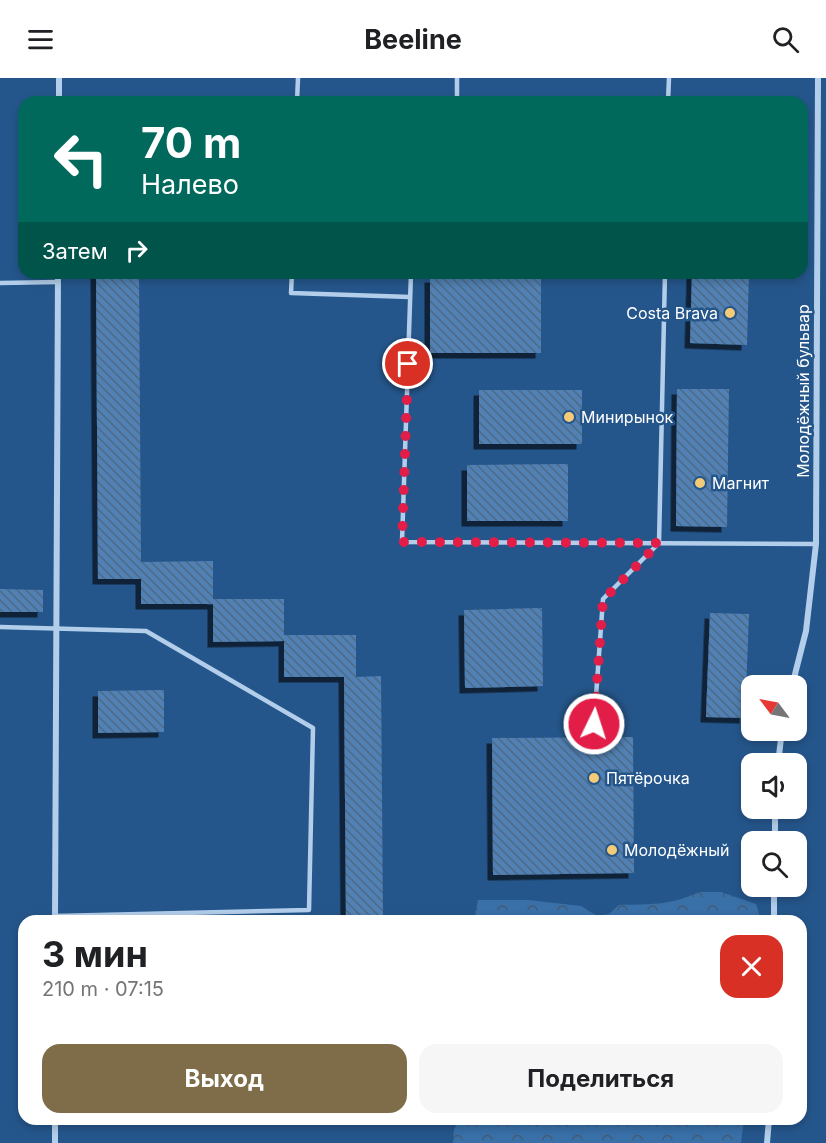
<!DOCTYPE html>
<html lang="ru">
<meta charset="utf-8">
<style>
body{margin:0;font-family:Inter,sans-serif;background:#f6f6f6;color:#202124;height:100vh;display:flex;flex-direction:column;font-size:22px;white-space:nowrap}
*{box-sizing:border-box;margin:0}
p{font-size:20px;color:#757577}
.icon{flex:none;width:33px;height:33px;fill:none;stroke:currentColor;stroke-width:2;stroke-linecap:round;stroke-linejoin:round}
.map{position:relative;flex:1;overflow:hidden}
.panel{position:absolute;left:18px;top:837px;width:789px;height:210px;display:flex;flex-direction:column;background:#fff;border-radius:18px;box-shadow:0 3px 9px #0003}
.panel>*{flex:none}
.banner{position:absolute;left:18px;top:18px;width:790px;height:183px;border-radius:18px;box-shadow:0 3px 9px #0003;background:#00695c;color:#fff;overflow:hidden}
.needle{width:39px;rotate:302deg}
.fabs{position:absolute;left:741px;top:597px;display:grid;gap:12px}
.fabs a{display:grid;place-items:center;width:66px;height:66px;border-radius:12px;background:#fff;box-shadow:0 3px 9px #0003;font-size:30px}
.pin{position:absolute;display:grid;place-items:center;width:51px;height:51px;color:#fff;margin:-26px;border:3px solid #fff;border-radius:50%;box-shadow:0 2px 6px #0007}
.me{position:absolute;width:66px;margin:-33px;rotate:4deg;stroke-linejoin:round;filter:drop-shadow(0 0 4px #0008)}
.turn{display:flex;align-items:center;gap:21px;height:126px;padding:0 24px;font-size:27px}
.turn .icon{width:78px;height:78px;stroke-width:2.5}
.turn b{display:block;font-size:42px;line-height:51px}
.then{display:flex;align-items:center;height:57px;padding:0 24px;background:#0003;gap:12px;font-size:22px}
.round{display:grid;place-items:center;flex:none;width:63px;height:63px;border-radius:18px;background:#f6f6f6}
.summary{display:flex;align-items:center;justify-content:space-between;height:102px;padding:0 24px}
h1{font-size:36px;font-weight:700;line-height:45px}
.cta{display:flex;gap:12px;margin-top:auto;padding:12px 24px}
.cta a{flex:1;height:69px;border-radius:18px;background:#7f6d49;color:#fff;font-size:24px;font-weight:700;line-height:69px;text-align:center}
.cta a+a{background:#f6f6f6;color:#202124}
header{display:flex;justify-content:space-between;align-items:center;height:78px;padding:0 24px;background:#fff;font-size:27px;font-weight:700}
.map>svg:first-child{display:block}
.forest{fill:url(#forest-crowns)}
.building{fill:url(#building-back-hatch);filter:url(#shadow)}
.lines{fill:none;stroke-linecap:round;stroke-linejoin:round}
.lane{stroke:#b3ceea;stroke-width:4.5}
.street{stroke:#b3ceea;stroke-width:6}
.route{stroke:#e11d48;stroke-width:10;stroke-dasharray:0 18}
.poi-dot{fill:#f4cb77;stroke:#25568b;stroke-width:2}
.labels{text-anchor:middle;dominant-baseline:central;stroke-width:5;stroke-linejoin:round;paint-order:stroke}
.poi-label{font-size:16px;fill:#fff;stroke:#25568b;text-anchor:start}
.street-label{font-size:16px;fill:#fff;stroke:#25568b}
</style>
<header><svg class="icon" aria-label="menu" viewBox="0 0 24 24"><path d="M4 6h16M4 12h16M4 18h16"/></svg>Beeline<svg class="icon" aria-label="search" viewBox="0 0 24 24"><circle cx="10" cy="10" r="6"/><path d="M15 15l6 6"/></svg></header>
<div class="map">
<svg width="826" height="1065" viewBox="0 0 826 1065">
<defs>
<pattern id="forest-crowns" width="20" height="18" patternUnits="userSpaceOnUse" patternTransform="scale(1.5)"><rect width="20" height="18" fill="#3970a8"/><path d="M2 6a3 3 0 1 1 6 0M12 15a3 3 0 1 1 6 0" fill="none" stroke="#445a71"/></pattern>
<pattern id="building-back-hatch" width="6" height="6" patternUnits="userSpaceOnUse" patternTransform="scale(1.5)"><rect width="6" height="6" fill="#5181b4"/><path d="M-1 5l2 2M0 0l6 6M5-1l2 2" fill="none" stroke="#4f6985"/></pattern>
<filter id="shadow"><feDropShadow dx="-5.5" dy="5.5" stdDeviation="0" flood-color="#0009"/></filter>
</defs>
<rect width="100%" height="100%" fill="#25568b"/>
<g class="forest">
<path d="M 698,814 L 721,814 L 756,826 L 761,843 L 474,843 L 478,822 L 528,822 L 581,828 L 597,838 L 609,836 L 619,827 C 647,826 672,828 698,814 Z"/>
<path d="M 460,1041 L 744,1041 L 741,1065 L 453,1065 L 454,1051 Z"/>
</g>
<g class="building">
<path d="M 96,195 L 139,195 L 141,484 L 213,483 L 213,521 L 284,521 L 284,557 L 356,557 L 356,599 L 381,598 L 383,843 L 346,843 L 344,599 L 284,599 L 284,563 L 213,564 L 213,526 L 141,526 L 141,501 L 98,501 Z"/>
<path d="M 468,195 L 541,195 L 541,275 L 430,275 L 430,199 L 468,199 Z"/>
<path d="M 692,195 L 749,195 L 747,267 L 690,265 Z"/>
<path d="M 677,311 L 729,311 L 727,449 L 676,448 Z"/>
<rect x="479" y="312" width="103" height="54"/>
<path d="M 568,386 L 568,443 L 467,443 L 467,387 Z"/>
<path d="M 0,511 L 43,512 L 43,534 L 0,534 Z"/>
<path d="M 542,530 L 543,608 L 465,610 L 464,532 Z"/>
<path d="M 710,535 L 749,536 L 745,640 L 706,639 Z"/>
<path d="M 164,612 L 164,654 L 98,655 L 98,613 Z"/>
<path d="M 633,659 L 634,795 L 493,797 L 492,660 Z"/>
</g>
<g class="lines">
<g class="lane">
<path d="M 297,24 L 298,0"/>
<path d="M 457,24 L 457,0"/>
<path d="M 668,24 L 669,0"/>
<path d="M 292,195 L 291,215 L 410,219"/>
<path d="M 411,195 L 402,464 L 816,466"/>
<path d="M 0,205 L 58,204"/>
<path d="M 0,549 L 146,553 L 313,650 L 309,832 L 55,838"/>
<path d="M 594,646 L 603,521 L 659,465 L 665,195"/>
</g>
<g class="street">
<path d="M 59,24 L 59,0"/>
<path d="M 792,608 L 806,553 L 816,466 L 818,0"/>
<path d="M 778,686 L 782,652"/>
<path d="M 775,764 L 775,730"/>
<path d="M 55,843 L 58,195"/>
<path d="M 774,843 L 774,808"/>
<path d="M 55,1065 L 55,1041"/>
<path d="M 767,1065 L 769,1041"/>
</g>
</g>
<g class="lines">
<path class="route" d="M 408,286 L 402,464 L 659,465 L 603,522 L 594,646"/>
</g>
<g class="poi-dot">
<circle cx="730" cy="235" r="6"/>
<circle cx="569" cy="339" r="6"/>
<circle cx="700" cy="405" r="6"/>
<circle cx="594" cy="700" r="6"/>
<circle cx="612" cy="772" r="6"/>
</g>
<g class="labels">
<g class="poi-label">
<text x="718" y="235" text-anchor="end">Costa Brava</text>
<text x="581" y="339">Минирынок</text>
<text x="712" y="405">Магнит</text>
<text x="606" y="700">Пятёрочка</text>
<text x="624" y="772">Молодёжный</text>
</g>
<g class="street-label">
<text transform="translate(803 313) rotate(-90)">Молодёжный бульвар</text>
</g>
</g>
</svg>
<div class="fabs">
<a><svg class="needle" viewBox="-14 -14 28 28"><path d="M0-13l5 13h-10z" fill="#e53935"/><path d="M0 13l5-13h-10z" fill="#757577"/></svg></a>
<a><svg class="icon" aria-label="sound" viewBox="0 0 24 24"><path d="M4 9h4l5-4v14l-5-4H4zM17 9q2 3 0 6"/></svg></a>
<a><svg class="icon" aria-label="search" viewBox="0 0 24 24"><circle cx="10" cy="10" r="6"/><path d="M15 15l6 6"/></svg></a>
</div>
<div class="pin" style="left:408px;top:286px;background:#d93025"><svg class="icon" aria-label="arrive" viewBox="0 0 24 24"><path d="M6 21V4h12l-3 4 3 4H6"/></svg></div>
<svg class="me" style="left:594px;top:646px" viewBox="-20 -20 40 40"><circle r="17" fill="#e11d48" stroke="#fff" stroke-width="3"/><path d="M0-11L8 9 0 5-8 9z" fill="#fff"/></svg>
<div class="banner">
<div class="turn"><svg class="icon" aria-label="left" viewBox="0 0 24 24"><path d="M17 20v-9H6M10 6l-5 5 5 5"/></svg><div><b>70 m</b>Налево</div></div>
<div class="then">Затем<svg class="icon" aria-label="right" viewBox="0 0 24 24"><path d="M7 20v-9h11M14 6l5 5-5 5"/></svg></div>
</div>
<section class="panel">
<div class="summary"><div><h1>3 мин</h1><p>210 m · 07:15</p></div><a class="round" style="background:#d93025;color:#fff"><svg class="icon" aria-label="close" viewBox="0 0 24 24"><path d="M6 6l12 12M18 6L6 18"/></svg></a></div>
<div class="cta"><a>Выход</a><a>Поделиться</a></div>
</section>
</div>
